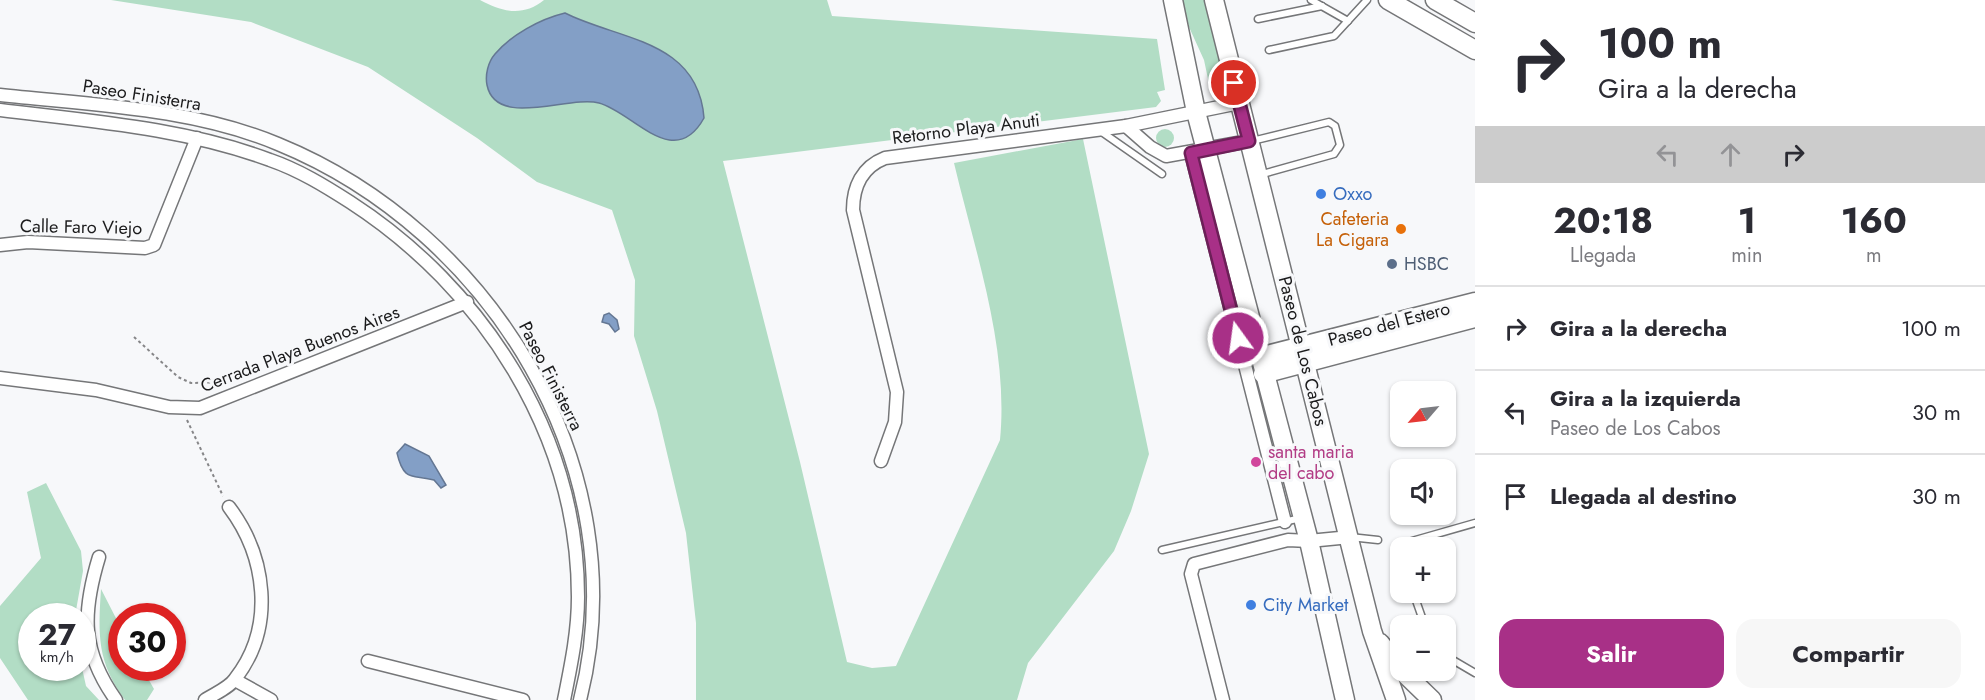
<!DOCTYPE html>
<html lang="es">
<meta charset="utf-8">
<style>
body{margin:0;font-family:Jost,sans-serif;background:#f7f7f7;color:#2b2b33;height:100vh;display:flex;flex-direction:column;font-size:22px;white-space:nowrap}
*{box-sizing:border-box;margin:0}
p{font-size:20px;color:#7c7c81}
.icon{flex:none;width:33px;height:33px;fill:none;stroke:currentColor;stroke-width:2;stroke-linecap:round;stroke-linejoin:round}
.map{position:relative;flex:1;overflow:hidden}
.side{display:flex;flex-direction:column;background:#fff;width:510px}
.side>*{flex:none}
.top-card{background:#fff;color:#2b2b33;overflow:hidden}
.needle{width:39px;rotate:242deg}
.tools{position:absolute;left:1390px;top:381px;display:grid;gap:12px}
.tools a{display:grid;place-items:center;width:66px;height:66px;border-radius:12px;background:#fff;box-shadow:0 2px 4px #0004;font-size:30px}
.speed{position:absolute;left:18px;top:603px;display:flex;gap:12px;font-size:30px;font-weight:700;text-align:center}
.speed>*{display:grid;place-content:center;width:78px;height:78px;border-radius:50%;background:#fff;box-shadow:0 2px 4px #0004;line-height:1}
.speed small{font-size:15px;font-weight:400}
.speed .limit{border:9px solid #d22;background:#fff;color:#111}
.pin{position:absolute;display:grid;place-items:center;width:51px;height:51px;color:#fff;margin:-26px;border:3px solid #fff;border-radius:50%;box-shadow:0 2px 6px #0007}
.me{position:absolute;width:66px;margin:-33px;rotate:346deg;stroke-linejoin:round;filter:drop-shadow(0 0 4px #0008)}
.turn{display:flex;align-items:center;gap:21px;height:126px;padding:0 24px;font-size:27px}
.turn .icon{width:78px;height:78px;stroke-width:2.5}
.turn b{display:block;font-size:42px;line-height:51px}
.lanes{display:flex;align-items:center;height:57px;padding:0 24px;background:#0003;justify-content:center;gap:30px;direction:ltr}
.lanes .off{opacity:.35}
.eta{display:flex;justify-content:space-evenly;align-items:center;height:102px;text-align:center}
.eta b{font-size:36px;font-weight:700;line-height:42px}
.button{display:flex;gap:12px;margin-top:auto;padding:12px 24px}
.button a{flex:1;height:69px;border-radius:18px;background:#a83087;color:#fff;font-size:24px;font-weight:700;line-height:69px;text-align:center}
.button a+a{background:#f7f7f7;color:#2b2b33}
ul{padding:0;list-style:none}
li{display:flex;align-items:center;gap:18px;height:84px;padding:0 24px;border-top:2px solid #e1e1e2}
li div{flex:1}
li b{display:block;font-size:22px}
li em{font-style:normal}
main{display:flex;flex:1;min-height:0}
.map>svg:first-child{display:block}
.green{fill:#b2ddc5}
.water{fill:#839fc6;stroke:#647793;stroke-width:1.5}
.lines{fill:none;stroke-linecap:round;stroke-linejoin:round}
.lane-casing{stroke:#757678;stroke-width:9}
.street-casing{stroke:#757678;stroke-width:15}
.secondary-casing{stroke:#757678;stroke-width:21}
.path{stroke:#868688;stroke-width:2;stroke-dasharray:3 3;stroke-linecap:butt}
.lane{stroke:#fff;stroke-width:6}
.street{stroke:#fff;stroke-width:12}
.secondary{stroke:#fff;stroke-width:18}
.route-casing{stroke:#6d1f58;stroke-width:15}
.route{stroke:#a83087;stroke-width:10}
.shop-dot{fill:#3f7fe0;stroke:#f7f8fa;stroke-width:2}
.food-dot{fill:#e8710a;stroke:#f7f8fa;stroke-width:2}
.service-dot{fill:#5c6f8a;stroke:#f7f8fa;stroke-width:2}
.hotel-dot{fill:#d1479c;stroke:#f7f8fa;stroke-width:2}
.labels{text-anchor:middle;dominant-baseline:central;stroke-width:6;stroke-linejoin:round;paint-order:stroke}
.street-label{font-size:18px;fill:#1b1b1c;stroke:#f7f8fa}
.shop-label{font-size:18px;fill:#366cbe;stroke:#f7f8fa;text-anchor:start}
.food-label{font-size:18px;fill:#c56008;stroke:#f7f8fa;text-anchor:end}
.service-label{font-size:18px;fill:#4e5e75;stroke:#f7f8fa;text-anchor:start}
.hotel-label{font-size:18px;fill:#b23c85;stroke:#f7f8fa;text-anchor:start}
</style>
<main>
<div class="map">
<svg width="1475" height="700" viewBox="0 0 1475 700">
<rect width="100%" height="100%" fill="#f7f8fa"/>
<g class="green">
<path d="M 111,0 L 480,0 C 502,12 523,17 544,0 L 827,0 L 832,16 L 1157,39 L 1165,90 L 1157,92 L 1161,101 L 1156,107 L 723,161 L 800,462 L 847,662 L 872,668 L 896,666 L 1000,440 C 1009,347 975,252 954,163 L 1083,139 L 1149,454 L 1131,511 L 1114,551 L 1028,663 L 1017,700 L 696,700 L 696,623 L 686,533 L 657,411 L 634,336 L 635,280 L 612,210 L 537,182 L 477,138 L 368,67 L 251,22 Z"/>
<path d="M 1182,0 L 1208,0 L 1230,92 L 1227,99 L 1221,102 L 1211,93 L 1204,60 L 1189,27 Z"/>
<circle cx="1165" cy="138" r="9"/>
<path d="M 46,483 L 81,551 L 83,571 L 75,616 L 32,616 L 32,668 L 82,668 L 86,686 L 99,700 L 28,700 L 0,658 L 0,606 L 41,558 L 27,492 Z"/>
<path d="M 101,589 L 121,628 L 122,668 L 142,668 L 154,689 L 147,700 L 125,700 C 97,662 98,635 101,589 Z"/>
</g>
<g class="water">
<path d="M 565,13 C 618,40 698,39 704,118 C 674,172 633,112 599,103 C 569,95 496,129 487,85 C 485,75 488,62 495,54 C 511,35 540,19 565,13 Z"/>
<path d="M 609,313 L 617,320 L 619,329 L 615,332 L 609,324 L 602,322 L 604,315 Z"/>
<path d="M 405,444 L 429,456 L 446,485 L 441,488 L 434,480 C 413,474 404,483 397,453 Z"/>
</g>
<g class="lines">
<g class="lane-casing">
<g id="lane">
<path d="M 1311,0 L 1348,21"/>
<path d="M 1258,19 L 1322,6"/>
<path d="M 1269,50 L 1334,36 L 1367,0"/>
<path d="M 1099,130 L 1162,174"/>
<path d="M 1252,141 L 1329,122 L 1335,126 L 1340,145 L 1334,154 L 1259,175"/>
<path d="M 1350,537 L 1378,540"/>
<path d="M 1405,548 L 1405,543 L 1475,523"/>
<path d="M 1162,550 L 1301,518"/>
<path d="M 1413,592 L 1425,626"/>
<path d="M 1446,656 L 1475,673"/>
</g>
</g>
<g class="street-casing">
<g id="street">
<path d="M 0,95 C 92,105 192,108 278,144 C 491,231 639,469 580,700"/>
<path d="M 0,110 C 90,121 185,128 270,160 C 299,170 325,186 350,202 C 483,288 578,434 578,597 C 578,632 571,665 564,700"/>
<path d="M 1126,126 L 1150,147 L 1166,156 L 1249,141"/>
<path d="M 1191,153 L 1285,522"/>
<path d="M 0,245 L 28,242 L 145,248 L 154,245 L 197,138"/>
<path d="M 0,378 L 96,390 L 169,407 L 200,408 L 467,302"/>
<path d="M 881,461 L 895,422 L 897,392 L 853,210 C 853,187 862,167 885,158 L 1126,126 L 1239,103"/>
<path d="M 99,557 C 82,613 81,651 116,700"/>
<path d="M 368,661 L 523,700"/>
<path d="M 235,680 L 271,700"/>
<path d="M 205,700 C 214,694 229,688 235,679 C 276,627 266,556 229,507"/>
<path d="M 1223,700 L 1191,574 L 1194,564 L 1288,540 L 1309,541 L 1350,537"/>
</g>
</g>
<g class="secondary-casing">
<g id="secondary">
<path d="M 1173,0 L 1196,112 L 1309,541 L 1345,700"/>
<path d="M 1214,0 L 1372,631 L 1396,700"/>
<path d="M 1388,0 L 1475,50"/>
<path d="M 1435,0 L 1475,23"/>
<path d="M 1259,357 L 1475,302"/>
<path d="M 1263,374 L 1475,318"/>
<path d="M 1380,643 L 1401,670"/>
<path d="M 1401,670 L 1432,700"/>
</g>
</g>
<g class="path">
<path d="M 134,337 L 178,377 L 191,383 L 229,382"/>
<path d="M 187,420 L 223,496"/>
</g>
<use href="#lane" class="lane"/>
<use href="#street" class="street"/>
<use href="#secondary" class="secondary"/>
</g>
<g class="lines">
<g class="route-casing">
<path id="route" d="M 1234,83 L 1249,141 L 1191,153 L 1238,338"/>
</g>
<use href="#route" class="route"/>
</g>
<g class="shop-dot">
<circle cx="1321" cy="194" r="6"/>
<circle cx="1251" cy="605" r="6"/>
</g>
<circle class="food-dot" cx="1401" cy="229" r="6"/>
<circle class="service-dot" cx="1392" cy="264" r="6"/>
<circle class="hotel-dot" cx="1256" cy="462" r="6"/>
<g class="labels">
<g class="street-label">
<text transform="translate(142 95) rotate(9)">Paseo Finisterra</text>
<text transform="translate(966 129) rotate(-7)">Retorno Playa Anuti</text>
<text transform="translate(81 227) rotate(1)">Calle Faro Viejo</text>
<text transform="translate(1389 324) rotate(-15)">Paseo del Estero</text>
<text transform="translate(300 349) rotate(-21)">Cerrada Playa Buenos Aires</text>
<text transform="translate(1303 351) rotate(76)">Paseo de Los Cabos</text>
<text transform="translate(551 376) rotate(63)">Paseo Finisterra</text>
</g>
<g class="shop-label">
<text x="1333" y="194">Oxxo</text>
<text x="1263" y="605">City Market</text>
</g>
<g class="food-label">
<text x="1389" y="219">Cafeteria<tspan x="1389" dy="21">La Cigara</tspan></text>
</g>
<g class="service-label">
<text x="1404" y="264">HSBC</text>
</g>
<g class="hotel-label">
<text x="1268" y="452">santa maria<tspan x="1268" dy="21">del cabo</tspan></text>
</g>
</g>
</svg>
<div class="tools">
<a><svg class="needle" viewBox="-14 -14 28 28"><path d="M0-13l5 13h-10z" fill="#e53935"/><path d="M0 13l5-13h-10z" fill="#7c7c81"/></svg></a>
<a><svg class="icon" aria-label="sound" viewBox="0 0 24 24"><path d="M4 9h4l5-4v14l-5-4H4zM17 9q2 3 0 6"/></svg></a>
<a>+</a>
<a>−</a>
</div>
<div class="speed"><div>27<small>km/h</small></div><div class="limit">30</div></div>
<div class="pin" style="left:1234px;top:83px;background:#d93025"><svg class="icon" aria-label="arrive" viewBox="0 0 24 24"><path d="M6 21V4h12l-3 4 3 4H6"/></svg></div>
<svg class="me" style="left:1238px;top:338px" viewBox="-20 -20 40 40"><circle r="17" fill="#a83087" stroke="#fff" stroke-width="3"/><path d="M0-11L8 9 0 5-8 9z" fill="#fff"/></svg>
</div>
<section class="side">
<div class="top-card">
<div class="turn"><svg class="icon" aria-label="right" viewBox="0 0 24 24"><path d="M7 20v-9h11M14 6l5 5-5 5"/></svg><div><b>100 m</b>Gira a la derecha</div></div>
<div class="lanes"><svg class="icon off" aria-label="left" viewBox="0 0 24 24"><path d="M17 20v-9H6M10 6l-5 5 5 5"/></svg><svg class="icon off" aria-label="ahead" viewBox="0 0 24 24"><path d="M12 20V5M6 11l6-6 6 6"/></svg><svg class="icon" aria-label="right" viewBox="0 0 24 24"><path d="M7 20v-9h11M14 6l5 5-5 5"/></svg></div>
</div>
<div class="eta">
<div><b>20:18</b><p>Llegada</p></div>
<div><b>1</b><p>min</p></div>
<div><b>160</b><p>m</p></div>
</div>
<ul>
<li><svg class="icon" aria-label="right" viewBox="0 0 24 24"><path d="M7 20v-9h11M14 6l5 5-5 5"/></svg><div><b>Gira a la derecha</b></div><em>100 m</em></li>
<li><svg class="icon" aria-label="left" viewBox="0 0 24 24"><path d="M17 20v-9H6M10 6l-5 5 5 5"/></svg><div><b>Gira a la izquierda</b><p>Paseo de Los Cabos</p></div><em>30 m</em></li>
<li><svg class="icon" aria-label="arrive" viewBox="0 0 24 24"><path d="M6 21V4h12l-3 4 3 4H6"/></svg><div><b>Llegada al destino</b></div><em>30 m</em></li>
</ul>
<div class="button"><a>Salir</a><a>Compartir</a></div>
</section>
</main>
